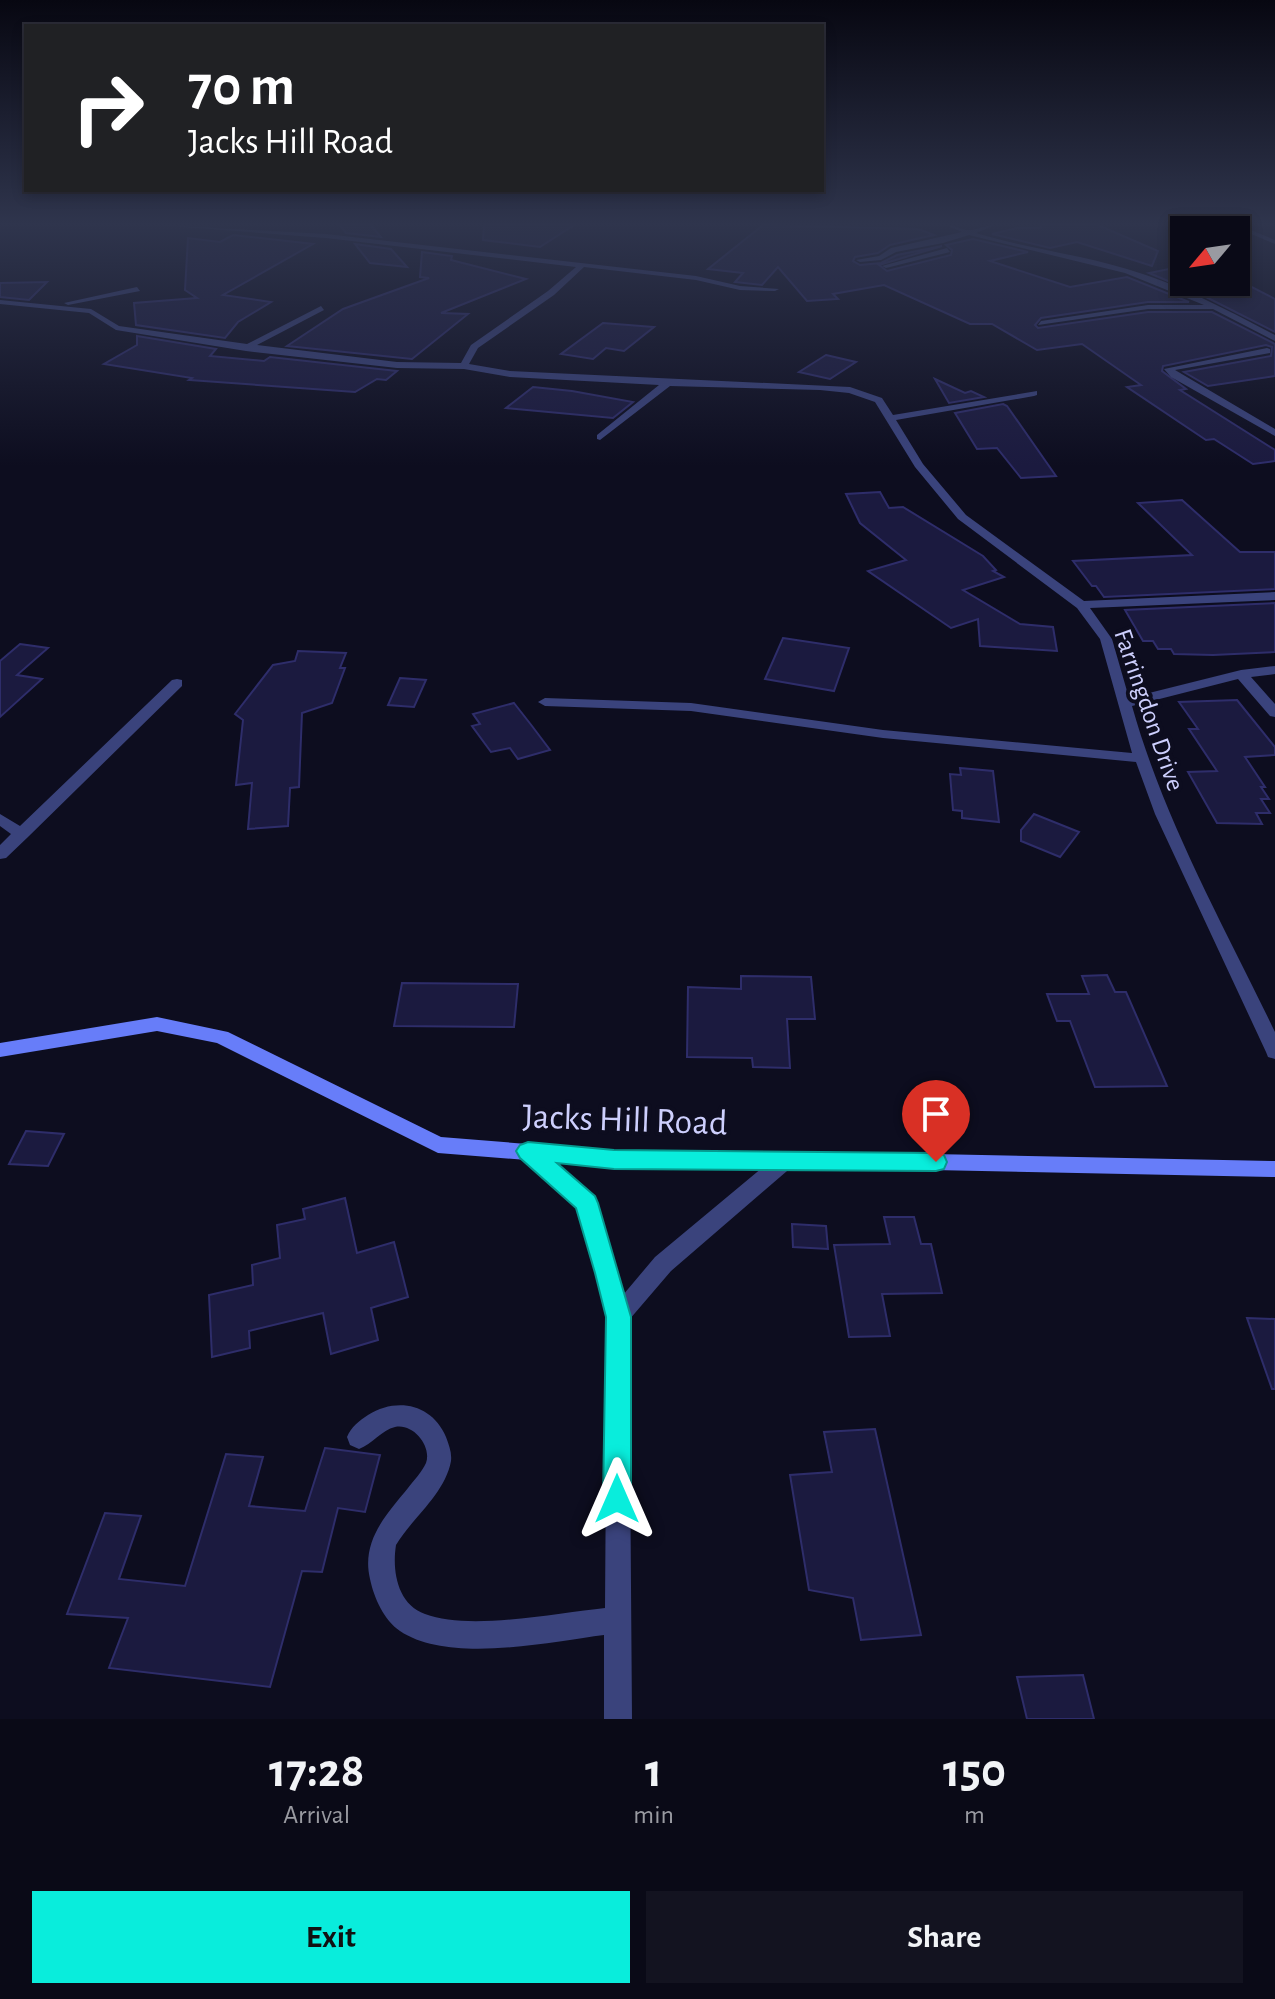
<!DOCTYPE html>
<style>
body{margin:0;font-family:"Alegreya Sans",sans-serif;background:#131320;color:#f1f3f6;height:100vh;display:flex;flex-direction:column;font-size:30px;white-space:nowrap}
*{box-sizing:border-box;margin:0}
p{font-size:26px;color:#999aa1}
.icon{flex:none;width:44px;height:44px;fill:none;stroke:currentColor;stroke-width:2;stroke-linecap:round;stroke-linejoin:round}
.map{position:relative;height:1719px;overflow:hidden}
.panel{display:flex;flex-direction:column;background:#0a0a17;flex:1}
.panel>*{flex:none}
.banner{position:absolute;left:24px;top:24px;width:800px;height:168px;border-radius:0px;box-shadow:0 4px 12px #0003,0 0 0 2px #2a2b36;background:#202124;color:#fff;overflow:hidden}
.needle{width:52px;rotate:241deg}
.buttons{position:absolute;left:1170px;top:216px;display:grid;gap:16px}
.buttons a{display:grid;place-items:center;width:80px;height:80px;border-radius:0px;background:#0a0a17;box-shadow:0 4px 12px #0003,0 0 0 2px #2a2b36;font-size:40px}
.pin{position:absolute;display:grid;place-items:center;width:68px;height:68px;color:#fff;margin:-82px -34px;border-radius:50% 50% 50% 0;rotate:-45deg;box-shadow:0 0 8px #0007}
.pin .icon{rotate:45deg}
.me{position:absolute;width:88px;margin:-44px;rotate:0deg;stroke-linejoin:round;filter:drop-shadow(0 0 6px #0008)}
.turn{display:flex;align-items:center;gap:28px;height:168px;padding:0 32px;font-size:36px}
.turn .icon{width:104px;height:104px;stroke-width:2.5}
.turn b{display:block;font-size:56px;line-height:68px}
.eta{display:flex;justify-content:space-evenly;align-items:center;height:136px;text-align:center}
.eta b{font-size:48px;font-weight:700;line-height:56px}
.primary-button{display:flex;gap:16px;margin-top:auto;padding:16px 32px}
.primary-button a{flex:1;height:92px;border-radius:0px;background:#09eddc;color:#111;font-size:32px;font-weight:700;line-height:92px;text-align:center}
.primary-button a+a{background:#131320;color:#f1f3f6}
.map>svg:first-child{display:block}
.building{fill:#1b1a3f;stroke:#2e2d6a;stroke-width:2}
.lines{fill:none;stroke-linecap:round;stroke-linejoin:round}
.street{fill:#3a437c;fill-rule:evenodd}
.secondary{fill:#677df9;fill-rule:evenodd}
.route{fill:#09eddc;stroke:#069a8f;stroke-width:2}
.labels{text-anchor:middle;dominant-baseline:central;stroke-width:8;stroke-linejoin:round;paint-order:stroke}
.far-street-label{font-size:26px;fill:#cdcffd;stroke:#0d0d1f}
.near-street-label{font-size:36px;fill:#cdcffd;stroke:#0d0d1f}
</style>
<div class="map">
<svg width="1275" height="1719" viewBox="0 0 1275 1719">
<rect width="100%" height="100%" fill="#0d0d1f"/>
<g class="building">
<path d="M 340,225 L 371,225 L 381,237 L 346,233 Z"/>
<path d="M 484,225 L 574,225 L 540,247 L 483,240 Z"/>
<path d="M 763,225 L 918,229 L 934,235 L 890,245 L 878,253 L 855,257 L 853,261 L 860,265 L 881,263 L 897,255 L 942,246 L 879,265 L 887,271 L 951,255 L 952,250 L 946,245 L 973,239 L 1028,252 L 990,261 L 1070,287 L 1127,277 L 1189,302 L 1148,302 L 1041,318 L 1035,325 L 1038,328 L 1148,312 L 1212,312 L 1275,344 L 1275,376 L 1208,386 L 1184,372 L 1271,356 L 1272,347 L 1266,345 L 1163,366 L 1162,371 L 1186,389 L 1180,390 L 1275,450 L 1275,461 L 1253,464 L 1214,439 L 1206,440 L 1127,387 L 1141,385 L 1082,344 L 1037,350 L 992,324 L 970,324 L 884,285 L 833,294 L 838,299 L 807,301 L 778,267 L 762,285 L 735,282 L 743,273 L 708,269 Z"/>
<path d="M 1041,225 L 1098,225 L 1158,251 L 1152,266 L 1077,242 L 1050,248 L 992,234 L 1017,228 L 1041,228 Z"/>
<path d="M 233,235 L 313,244 L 223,295 L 271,302 L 238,322 L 225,338 L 136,325 L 134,303 L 197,298 L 185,290 L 188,238 L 220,242 Z"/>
<path d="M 355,244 L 391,249 L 407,267 L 370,263 Z"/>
<path d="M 422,252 L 452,256 L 451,260 L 526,279 L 441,313 L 468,314 L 412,359 L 287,346 L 343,309 L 429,278 L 420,277 Z"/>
<path d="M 1184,266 L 1184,282 L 1242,282 L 1275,299 L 1275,332 L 1204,296 L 1149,273 Z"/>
<path d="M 47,282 L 29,300 L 0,297 L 0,283 Z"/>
<path d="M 603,323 L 654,327 L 624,351 L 606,348 L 593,359 L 561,354 Z"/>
<path d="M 137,336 L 216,349 L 210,356 L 264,361 L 270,357 L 397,371 L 386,380 L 377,379 L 355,392 L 189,380 L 192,378 L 104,364 L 137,345 Z"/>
<path d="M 826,355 L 856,362 L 830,379 L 799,372 Z"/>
<path d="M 935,379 L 965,393 L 971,391 L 984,397 L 949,403 Z"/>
<path d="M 533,387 L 572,391 L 633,402 L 613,418 L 506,408 Z"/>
<path d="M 1003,404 L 1007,406 L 1056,476 L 1021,478 L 997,448 L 977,449 L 955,413 Z"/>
<path d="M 880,492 L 889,508 L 903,507 L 983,556 L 996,570 L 993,571 L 1004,577 L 963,590 L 1020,624 L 1053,627 L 1057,651 L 980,646 L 978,619 L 951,628 L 868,571 L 906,560 L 860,523 L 846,494 Z"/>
<path d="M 1182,500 L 1240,552 L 1275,552 L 1275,589 L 1104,597 L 1096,586 L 1092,586 L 1073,561 L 1192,555 L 1138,503 Z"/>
<path d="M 1275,603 L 1275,652 L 1213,655 L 1174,654 L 1171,649 L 1158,649 L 1153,641 L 1143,641 L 1125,610 Z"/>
<path d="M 783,638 L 849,648 L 834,691 L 765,679 Z"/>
<path d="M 20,644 L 48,648 L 17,675 L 42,679 L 0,717 L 0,661 Z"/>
<path d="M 298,651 L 346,653 L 340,668 L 345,668 L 332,703 L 302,713 L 299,787 L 290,788 L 288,826 L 248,829 L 252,783 L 236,785 L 243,720 L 235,714 L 273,665 L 295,661 Z"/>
<path d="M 400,678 L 426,680 L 414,707 L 388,705 Z"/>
<path d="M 1237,700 L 1275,747 L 1275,755 L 1245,757 L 1265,787 L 1261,787 L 1269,799 L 1261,799 L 1270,813 L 1256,813 L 1262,824 L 1217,823 L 1188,772 L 1217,771 L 1189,729 L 1198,729 L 1179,702 Z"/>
<path d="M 514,703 L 532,726 L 550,750 L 518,759 L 510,748 L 491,752 L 472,726 L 480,724 L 473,714 Z"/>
<path d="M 960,768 L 993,771 L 999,822 L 962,818 L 962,811 L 953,810 L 950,774 L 961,775 Z"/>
<path d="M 1034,814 L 1079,832 L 1060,857 L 1021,841 L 1021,830 Z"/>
<path d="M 1107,975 L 1115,992 L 1126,992 L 1167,1086 L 1095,1087 L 1070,1021 L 1057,1021 L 1047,994 L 1089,994 L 1082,976 Z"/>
<path d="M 741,976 L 811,977 L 815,1019 L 787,1019 L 790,1068 L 753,1067 L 752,1058 L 687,1057 L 688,987 L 741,989 Z"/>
<path d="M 402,983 L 518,984 L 514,1027 L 394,1026 Z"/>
<path d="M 26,1131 L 64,1134 L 48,1166 L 9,1164 Z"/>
<path d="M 345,1198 L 357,1253 L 394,1242 L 408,1297 L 371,1308 L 378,1340 L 331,1354 L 323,1313 L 249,1331 L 250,1348 L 212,1357 L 209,1295 L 253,1285 L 252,1265 L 280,1258 L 277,1225 L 305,1219 L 303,1209 Z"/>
<path d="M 884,1217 L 914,1217 L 921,1244 L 931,1244 L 942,1293 L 882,1294 L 890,1336 L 849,1337 L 834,1245 L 890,1244 Z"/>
<path d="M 792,1224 L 826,1226 L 828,1249 L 793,1247 Z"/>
<path d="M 1247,1318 L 1275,1319 L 1275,1389 L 1272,1389 Z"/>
<path d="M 875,1429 L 921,1635 L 861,1640 L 853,1598 L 809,1590 L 790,1475 L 832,1472 L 824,1432 Z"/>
<path d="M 325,1448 L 380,1455 L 365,1512 L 338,1508 L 322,1572 L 302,1571 L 270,1687 L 109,1668 L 128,1618 L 67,1614 L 105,1513 L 141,1516 L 119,1579 L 185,1586 L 226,1454 L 263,1457 L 249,1506 L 305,1511 Z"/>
<path d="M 1083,1675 L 1094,1719 L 1027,1719 L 1017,1677 Z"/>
</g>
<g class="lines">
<g class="street">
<path d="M 159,225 L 326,234 L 696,276 L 740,286 L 779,289 L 775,291 L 740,290 L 696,280 L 584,267 L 554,295 L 478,348 L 469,364 L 510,371 L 850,387 L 882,398 L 893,415 L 1037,391 L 1037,395 L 1034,396 L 896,420 L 923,464 L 966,515 L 1084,601 L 1275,592 L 1275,600 L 1090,608 L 1112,639 L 1129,698 L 1241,670 L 1275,666 L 1275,674 L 1251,677 L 1275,704 L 1275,717 L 1270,716 L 1238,679 L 1132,706 C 1164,820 1224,926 1275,1032 L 1275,1059 L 1268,1057 L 1266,1052 L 1155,814 L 1136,762 L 883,738 L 691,711 L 545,706 L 538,702 L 545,698 L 691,703 L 883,730 L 1132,753 L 1100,639 L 1077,608 L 958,519 L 915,467 L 875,402 L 849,393 L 820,390 L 670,386 L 600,440 L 597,439 L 597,435 L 659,385 L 510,377 L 464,369 L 397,368 L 246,351 L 116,330 L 89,313 L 0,304 L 0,300 L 91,309 L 119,326 L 247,344 L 321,306 L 324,310 L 257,345 L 397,362 L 461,363 L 471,345 L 548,291 L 576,267 L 326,238 Z"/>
<path d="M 946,225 C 954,225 959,229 967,230 C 975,231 986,225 995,225 L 976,233 C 1025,248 1077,254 1127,269 C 1179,284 1227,310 1275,335 L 1275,341 L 1213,309 L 1148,309 L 1038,325 L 1041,321 L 1148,305 L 1204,305 L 1125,273 L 969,235 L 943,243 L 896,252 L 881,260 L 860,262 L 856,260 L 879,256 L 891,248 L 962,232 Z"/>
<path d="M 1230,225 L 1239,225 L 1275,240 L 1275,244 Z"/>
<path d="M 947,248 L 950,252 L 886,268 L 882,266 Z"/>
<path d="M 137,287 L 140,291 L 68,305 L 64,303 Z"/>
<path d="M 1267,348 L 1270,349 L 1270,353 L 1175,370 L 1275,429 L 1275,436 L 1171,377 L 1164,369 Z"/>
<path d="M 177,679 L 182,680 L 182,686 L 28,837 L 6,858 L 0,859 L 0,845 L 11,834 L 0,826 L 0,814 L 20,826 L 172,680 Z"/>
<path d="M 528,1143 L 535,1145 L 593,1197 L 623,1295 L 655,1257 L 780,1153 L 787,1151 L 794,1153 L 797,1159 L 794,1165 L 671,1271 L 629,1320 L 632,1719 L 604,1719 L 604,1635 C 549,1642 449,1664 400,1631 C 384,1620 374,1598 370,1579 C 361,1541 386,1515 408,1488 C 414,1480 422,1472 426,1463 C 432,1446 413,1423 395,1427 C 382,1430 372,1444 359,1449 L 350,1445 L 347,1437 C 351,1427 359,1421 368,1415 C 397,1397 432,1404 446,1437 C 449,1445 452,1453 451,1461 C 445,1494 412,1518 396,1545 C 392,1570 397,1604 425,1614 C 469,1631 557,1613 605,1608 L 607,1317 L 577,1208 L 521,1157 L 518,1151 L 521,1145 Z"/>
</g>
<path class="secondary" d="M 157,1017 L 228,1032 L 441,1137 L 614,1151 L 787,1151 L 1275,1161 L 1275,1177 L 787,1167 L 614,1167 L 438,1153 L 217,1043 L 157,1031 L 0,1057 L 0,1043 Z"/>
</g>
<linearGradient id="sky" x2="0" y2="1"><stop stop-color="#070711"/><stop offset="0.48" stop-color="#2f354d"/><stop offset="1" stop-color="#2f354d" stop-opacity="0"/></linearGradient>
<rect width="1275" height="466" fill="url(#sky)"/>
<path class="route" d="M 528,1142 L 614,1150 L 936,1153 L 944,1155 L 947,1162 L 944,1169 L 936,1171 L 614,1169 L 557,1163 L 595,1196 L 598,1203 L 631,1317 L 631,1499 L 627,1509 L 617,1513 L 607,1509 L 603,1499 L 606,1317 L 595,1273 L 576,1208 L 520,1158 L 516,1151 L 520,1145 Z"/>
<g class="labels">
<g class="far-street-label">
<text transform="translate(1149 710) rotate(71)">Farringdon Drive</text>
</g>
<g class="near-street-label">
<text transform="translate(625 1120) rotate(2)">Jacks Hill Road</text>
</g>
</g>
</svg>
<div class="buttons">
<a><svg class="needle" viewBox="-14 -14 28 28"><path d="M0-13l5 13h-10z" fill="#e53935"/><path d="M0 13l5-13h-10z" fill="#999aa1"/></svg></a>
</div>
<div class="pin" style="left:936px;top:1162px;background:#d93025"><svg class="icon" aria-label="arrive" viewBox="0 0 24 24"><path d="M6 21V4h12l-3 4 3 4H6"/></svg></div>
<svg class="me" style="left:617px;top:1499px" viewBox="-20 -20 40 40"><path d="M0-17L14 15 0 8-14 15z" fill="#09eddc" stroke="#fff" stroke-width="4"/></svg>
<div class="banner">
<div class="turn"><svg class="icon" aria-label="right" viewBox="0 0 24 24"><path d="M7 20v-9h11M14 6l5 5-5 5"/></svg><div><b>70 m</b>Jacks Hill Road</div></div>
</div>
</div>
<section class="panel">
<div class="eta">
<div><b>17:28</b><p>Arrival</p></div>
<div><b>1</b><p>min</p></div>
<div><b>150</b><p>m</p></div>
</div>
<div class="primary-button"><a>Exit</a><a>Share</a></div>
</section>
